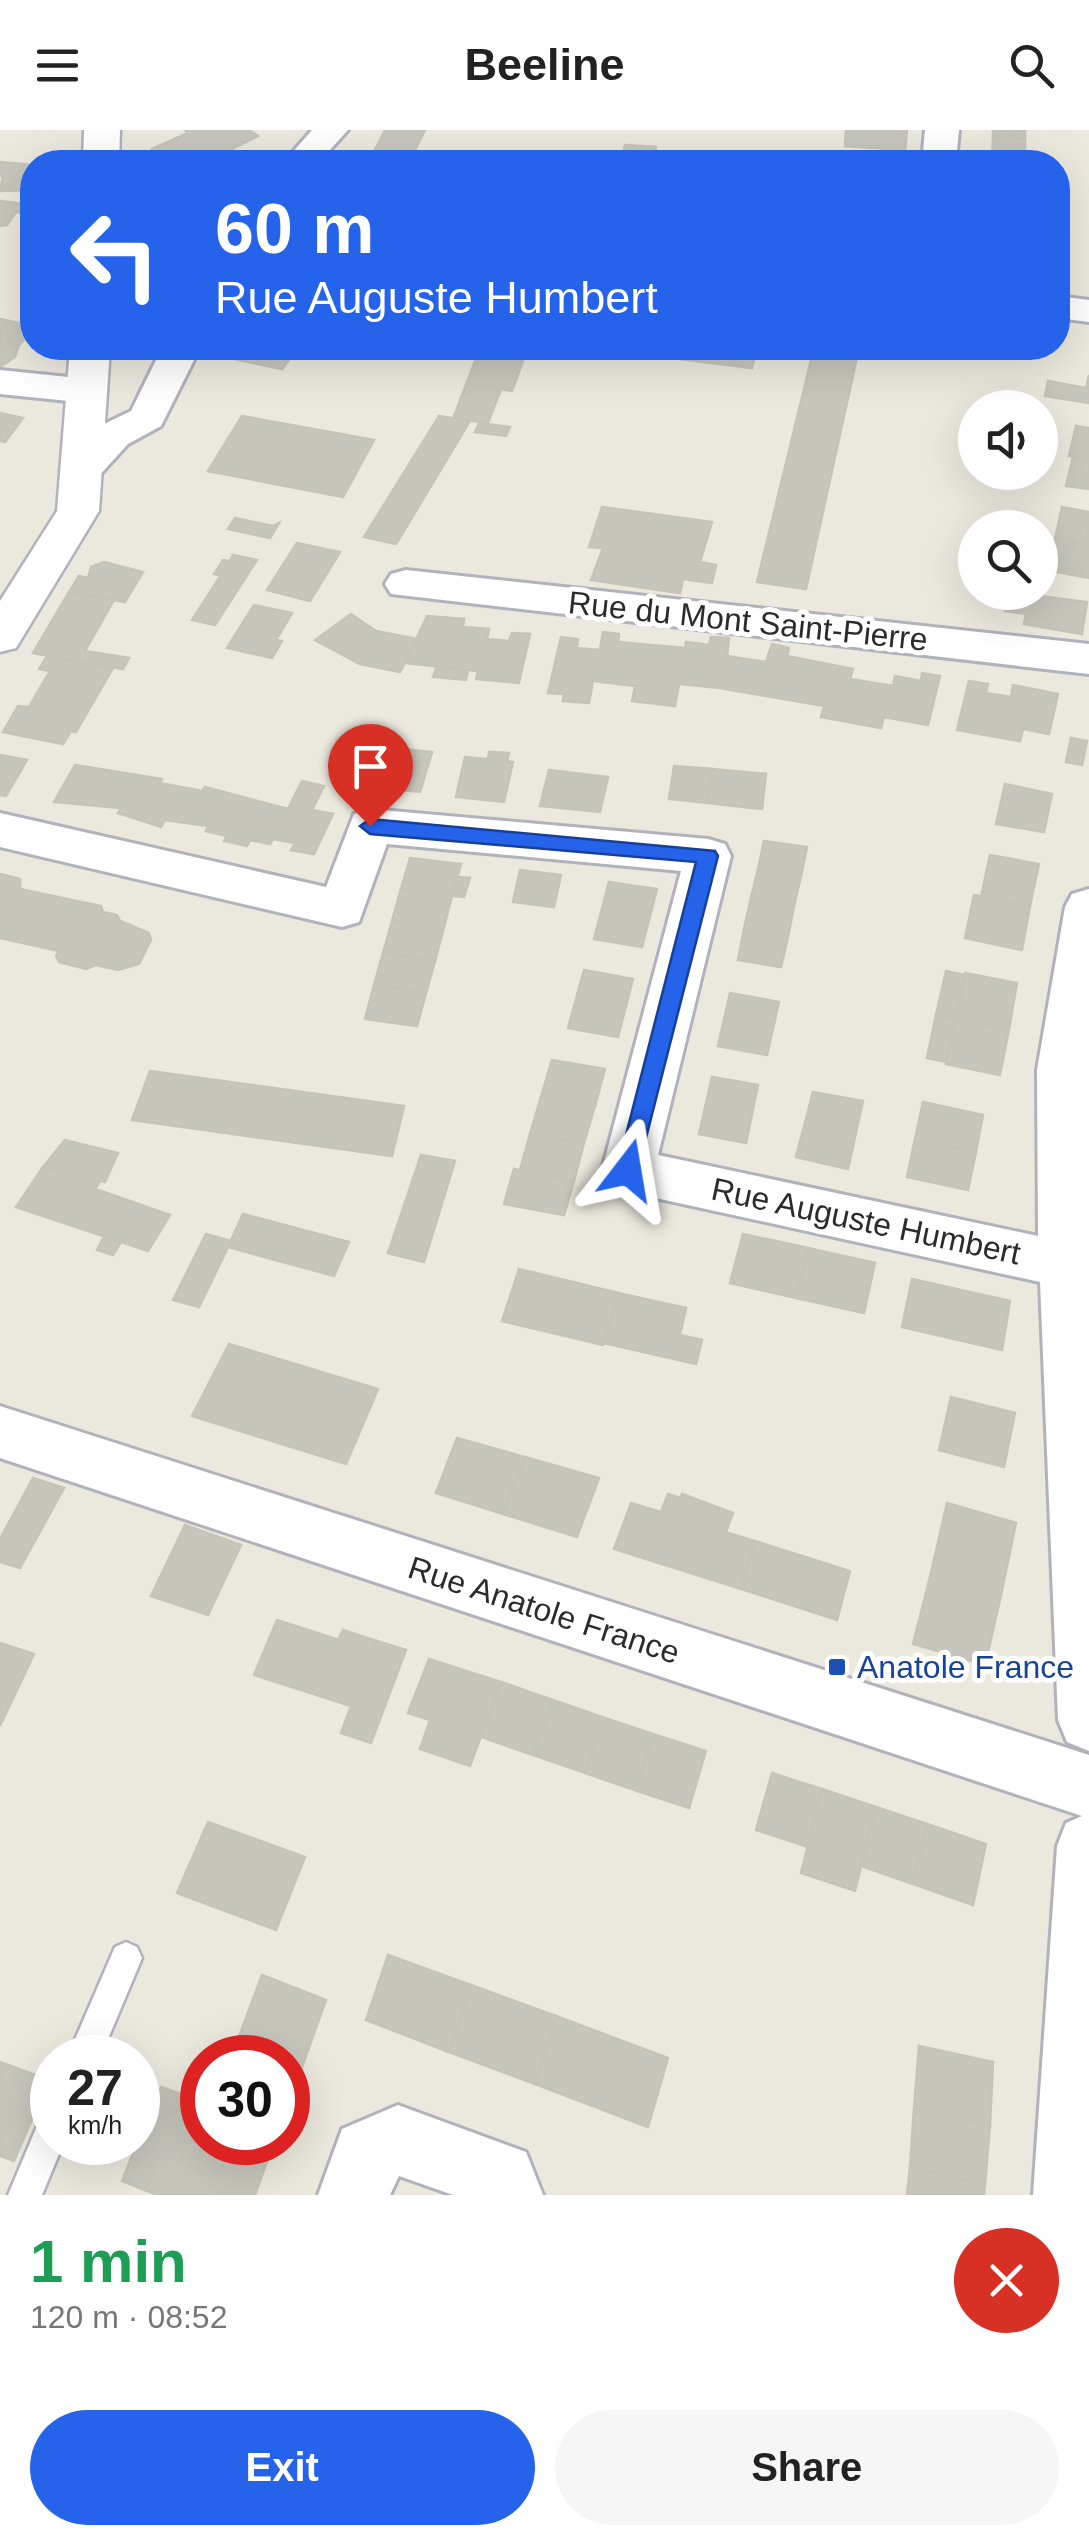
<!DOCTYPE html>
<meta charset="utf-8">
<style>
body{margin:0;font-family:Helvetica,sans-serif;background:#f6f6f6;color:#222;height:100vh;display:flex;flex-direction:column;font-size:38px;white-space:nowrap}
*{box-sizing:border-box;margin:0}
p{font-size:32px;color:#767676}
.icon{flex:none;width:55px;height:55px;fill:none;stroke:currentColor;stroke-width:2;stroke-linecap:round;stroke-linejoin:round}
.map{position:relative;height:2065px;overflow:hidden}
.drawer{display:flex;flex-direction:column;background:#fff;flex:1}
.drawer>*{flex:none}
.guide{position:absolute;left:20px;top:20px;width:1050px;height:210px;border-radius:40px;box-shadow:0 10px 40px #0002;background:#2563eb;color:#fff;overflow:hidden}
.controls{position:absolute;left:958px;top:260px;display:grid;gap:20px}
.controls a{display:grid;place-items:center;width:100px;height:100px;border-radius:50%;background:#fff;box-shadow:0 10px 40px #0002;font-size:50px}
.speed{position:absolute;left:30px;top:1905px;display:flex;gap:20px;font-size:50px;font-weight:700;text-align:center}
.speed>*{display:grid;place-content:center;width:130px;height:130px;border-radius:50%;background:#fff;box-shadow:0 10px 40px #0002;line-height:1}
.speed small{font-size:25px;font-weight:400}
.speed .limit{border:15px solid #d22;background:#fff;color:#111}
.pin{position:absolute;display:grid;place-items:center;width:85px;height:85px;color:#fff;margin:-102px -42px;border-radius:50% 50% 50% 0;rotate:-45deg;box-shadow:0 0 10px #0007}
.pin .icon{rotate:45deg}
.me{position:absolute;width:110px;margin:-55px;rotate:14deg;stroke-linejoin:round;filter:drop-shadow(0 0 8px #0008)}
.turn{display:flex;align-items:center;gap:35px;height:210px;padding:0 30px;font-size:45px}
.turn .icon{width:130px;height:130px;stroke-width:2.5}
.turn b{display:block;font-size:70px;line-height:85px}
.round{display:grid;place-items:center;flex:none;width:105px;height:105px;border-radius:52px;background:#f6f6f6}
.summary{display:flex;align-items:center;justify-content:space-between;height:170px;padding:0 30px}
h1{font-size:60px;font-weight:800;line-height:75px;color:#1e9e55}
.primary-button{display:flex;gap:20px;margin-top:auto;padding:20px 30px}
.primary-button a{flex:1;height:115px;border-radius:60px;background:#2563eb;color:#fff;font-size:40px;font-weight:800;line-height:115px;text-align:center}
.primary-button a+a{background:#f6f6f6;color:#222}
header{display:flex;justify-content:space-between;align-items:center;height:130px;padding:0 30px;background:#fff;font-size:45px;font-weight:800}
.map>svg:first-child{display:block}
.building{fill:#c7c6bd;stroke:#c6c4b8;stroke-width:2.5}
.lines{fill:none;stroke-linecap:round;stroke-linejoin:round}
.service-casing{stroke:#b2b2bd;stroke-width:5}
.minor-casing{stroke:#b2b2bd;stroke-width:6}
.tertiary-casing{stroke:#b2b2bd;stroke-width:5}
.service{fill:#fff;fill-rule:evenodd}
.minor{fill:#fff;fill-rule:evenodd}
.tertiary{fill:#fff;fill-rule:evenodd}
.route{fill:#2563eb;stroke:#184099;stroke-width:2.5}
.transit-dot{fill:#1a4fb4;stroke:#fff;stroke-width:4}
.labels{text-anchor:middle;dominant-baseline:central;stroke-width:10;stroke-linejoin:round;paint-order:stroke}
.street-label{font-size:32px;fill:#2b2b2b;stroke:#fff}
.transit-label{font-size:32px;fill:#164399;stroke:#fff;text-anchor:start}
</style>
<header><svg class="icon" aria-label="menu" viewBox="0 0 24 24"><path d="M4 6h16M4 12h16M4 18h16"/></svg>Beeline<svg class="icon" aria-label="search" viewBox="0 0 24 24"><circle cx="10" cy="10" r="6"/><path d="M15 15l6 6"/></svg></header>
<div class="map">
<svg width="1089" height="2065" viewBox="0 0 1089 2065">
<rect width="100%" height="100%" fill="#ebe8de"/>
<g class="building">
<path d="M 185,0 L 249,0 L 258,6 L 218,26 L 207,18 L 180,32 L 173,32 L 152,19 L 188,3 Z"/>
<path d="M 385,0 L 425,0 L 412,26 L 374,22 Z"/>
<path d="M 846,0 L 907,0 L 905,20 L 845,16 Z"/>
<path d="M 993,0 L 1025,0 L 1025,9 L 993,6 Z"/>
<path d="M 993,6 L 1025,9 L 1025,28 L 1037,29 L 1036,32 L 992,32 Z"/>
<path d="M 625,15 L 656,17 L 655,23 L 623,24 Z"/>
<path d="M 374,22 L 412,26 L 418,27 L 416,32 L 369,32 Z"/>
<path d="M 0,32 L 32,35 L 32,60 L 0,61 L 3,45 L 0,46 Z"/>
<path d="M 0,71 L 32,75 L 32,84 L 16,82 L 7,95 L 0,96 Z"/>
<path d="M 0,189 L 24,194 L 8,213 L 19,215 L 15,227 L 0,237 Z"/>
<path d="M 24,194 L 32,196 L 26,208 L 19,215 L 8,213 Z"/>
<path d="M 237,218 L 298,218 L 282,239 L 229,228 Z"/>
<path d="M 480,218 L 516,218 L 514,224 L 525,225 L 512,261 L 501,259 L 488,293 L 453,289 Z"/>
<path d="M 592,218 L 757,218 L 752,238 Z"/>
<path d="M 814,218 L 859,218 L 806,459 L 757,452 Z"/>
<path d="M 1089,245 L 1089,273 L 1045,266 L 1048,251 L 1086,258 Z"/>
<path d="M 0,283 L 23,288 L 5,312 L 0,311 Z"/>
<path d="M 242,286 L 374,310 L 343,367 L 208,341 Z"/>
<path d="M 439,286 L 470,291 L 396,414 L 364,407 Z"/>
<path d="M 479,293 L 510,297 L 506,306 L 475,302 Z"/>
<path d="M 1076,296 L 1089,298 L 1089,329 L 1069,326 Z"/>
<path d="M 1073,327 L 1089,329 L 1089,359 L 1066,356 Z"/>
<path d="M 602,377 L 712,392 L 700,432 L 716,435 L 712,453 L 683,449 L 680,463 L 591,450 L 603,418 L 589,417 Z"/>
<path d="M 1062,377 L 1089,382 L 1089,415 L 1055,409 Z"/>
<path d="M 235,388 L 273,396 L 279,393 L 270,408 L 228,399 Z"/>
<path d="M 1055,409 L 1089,415 L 1089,448 L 1047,440 Z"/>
<path d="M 297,413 L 340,422 L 310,471 L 267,460 Z"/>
<path d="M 233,425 L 257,430 L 215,495 L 192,490 L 221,445 L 214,444 L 223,430 L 230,431 Z"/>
<path d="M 104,432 L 143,442 L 125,472 L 69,462 L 79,446 L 88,448 L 91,437 Z"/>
<path d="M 69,462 L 114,470 L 85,521 L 129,528 L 123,539 L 33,523 Z"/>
<path d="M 1009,462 L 1087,472 L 1082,504 L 1024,494 L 1026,484 L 1005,481 Z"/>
<path d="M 254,475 L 292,483 L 276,510 L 282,511 L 272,528 L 227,518 Z"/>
<path d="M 351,484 L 376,501 L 417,509 L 400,542 L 360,534 L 315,510 Z"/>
<path d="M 427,486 L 464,489 L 463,497 L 489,499 L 487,509 L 509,511 L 512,503 L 530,504 L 519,553 L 476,549 L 478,541 L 405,533 Z"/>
<path d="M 603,502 L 619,504 L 618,512 L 685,518 L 686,512 L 709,515 L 711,507 L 729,508 L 727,526 L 766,532 L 772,514 L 789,518 L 787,526 L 853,539 L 850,549 L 893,556 L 895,546 L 921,551 L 922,543 L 940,546 L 928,595 L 884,587 L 881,598 L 821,587 L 824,576 L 720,558 L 679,554 L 675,576 L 632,571 L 635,556 L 593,551 L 589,573 L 563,571 L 564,564 L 548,563 L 561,507 L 578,509 L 577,518 L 600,520 Z"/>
<path d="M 47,526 L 113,538 L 76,602 L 71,601 L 63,614 L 3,602 L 18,576 L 29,577 L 50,541 L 39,539 Z"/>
<path d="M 437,536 L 468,540 L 466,550 L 433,547 Z"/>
<path d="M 969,551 L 988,554 L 986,563 L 1011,567 L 1013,555 L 1058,564 L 1049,604 L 1023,599 L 1020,611 L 957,600 Z"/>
<path d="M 1071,608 L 1087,611 L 1082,635 L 1066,632 Z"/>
<path d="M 384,617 L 432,622 L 420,662 L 372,657 Z"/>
<path d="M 489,622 L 509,623 L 507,631 L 513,632 L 504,672 L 456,667 L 465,627 L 488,629 Z"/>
<path d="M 0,625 L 27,630 L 6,666 L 0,665 Z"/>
<path d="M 75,635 L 162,649 L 160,653 L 202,661 L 205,657 L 288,679 L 302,651 L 324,656 L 312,680 L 333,684 L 314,724 L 291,720 L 295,713 L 273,709 L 270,714 L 250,710 L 247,716 L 224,711 L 227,706 L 206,701 L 208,696 L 165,690 L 161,697 L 118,683 L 121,678 L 54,672 Z"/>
<path d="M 674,636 L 712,639 L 707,673 L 669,669 Z"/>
<path d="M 712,639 L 766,644 L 762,679 L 707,673 Z"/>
<path d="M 549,640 L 608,647 L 600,682 L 540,676 Z"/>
<path d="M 1005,654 L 1052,664 L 1044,702 L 996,694 Z"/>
<path d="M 764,711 L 807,717 L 801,746 L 758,739 Z"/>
<path d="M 990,725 L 1039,734 L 1030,776 L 981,767 Z"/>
<path d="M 410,728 L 461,734 L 452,766 L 401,759 Z"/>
<path d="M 758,739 L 801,746 L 794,776 L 751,768 Z"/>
<path d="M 520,740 L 561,745 L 554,777 L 513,772 Z"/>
<path d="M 0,744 L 20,749 L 20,759 L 101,776 L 103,782 L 117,785 L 120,791 L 149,803 L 151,810 L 139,834 L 118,840 L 96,835 L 86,839 L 59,832 L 56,826 L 59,821 L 0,808 Z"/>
<path d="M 457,747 L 470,748 L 464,767 L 452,766 Z"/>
<path d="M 609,752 L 657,759 L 642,817 L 594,809 Z"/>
<path d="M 401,759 L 452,766 L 444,797 L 392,791 Z"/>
<path d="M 974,765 L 1030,776 L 1022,820 L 965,808 Z"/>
<path d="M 751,768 L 794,776 L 788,807 L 744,799 Z"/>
<path d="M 392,791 L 444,797 L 435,831 L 383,823 Z"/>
<path d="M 744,799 L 788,807 L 781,837 L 738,830 Z"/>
<path d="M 383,823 L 435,831 L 426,863 L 374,855 Z"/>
<path d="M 584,840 L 633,849 L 618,907 L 568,898 Z"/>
<path d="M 946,841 L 964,845 L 956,889 L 936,885 Z"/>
<path d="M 965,843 L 1017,853 L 1009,899 L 956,889 Z"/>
<path d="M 374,855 L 426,863 L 417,896 L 365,889 Z"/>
<path d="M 730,863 L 779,872 L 767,925 L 718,916 Z"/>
<path d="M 936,885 L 956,889 L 947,932 L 927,928 Z"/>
<path d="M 956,889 L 1009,899 L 1000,945 L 946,934 Z"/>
<path d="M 552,930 L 605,939 L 595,976 L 541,967 Z"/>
<path d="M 150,941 L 281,959 L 404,976 L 392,1026 L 132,990 Z"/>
<path d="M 712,947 L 758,955 L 746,1013 L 699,1004 Z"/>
<path d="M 813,962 L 863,971 L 848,1039 L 796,1027 Z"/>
<path d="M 541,967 L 595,976 L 584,1013 L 530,1004 Z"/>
<path d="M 923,972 L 983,985 L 976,1022 L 915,1009 Z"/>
<path d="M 530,1004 L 584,1013 L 574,1051 L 520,1040 Z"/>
<path d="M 915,1009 L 976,1022 L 968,1060 L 907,1047 Z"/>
<path d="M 65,1010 L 118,1023 L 105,1052 L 43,1037 Z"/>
<path d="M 421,1025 L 455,1031 L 424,1132 L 388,1123 Z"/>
<path d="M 43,1037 L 100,1051 L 95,1059 L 170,1085 L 148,1121 L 16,1077 Z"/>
<path d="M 514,1039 L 574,1051 L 564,1085 L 504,1074 Z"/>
<path d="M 243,1084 L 349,1112 L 334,1146 L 228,1117 Z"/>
<path d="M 206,1104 L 231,1111 L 199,1177 L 173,1170 Z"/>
<path d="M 743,1104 L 808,1118 L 796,1168 L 730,1153 Z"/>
<path d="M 104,1107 L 121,1112 L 113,1125 L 97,1120 Z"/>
<path d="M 808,1118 L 875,1133 L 864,1183 L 796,1168 Z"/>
<path d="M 519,1139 L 618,1163 L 603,1215 L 502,1191 Z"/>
<path d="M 912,1149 L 1010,1171 L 1002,1220 L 902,1197 Z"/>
<path d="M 618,1163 L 686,1178 L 680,1205 L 702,1210 L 696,1234 L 604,1213 Z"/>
<path d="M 229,1214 L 378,1259 L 346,1334 L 192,1286 Z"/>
<path d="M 951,1267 L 1015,1283 L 1004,1337 L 939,1320 Z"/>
<path d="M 457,1308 L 525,1327 L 503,1384 L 436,1363 Z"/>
<path d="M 525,1327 L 599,1348 L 577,1407 L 503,1384 Z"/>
<path d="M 33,1348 L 64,1358 L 20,1438 L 0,1432 L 0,1409 Z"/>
<path d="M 668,1364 L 681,1368 L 682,1364 L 733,1383 L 726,1402 L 661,1382 Z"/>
<path d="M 631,1373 L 755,1411 L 741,1459 L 614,1419 Z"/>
<path d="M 947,1373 L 1016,1393 L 1001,1465 L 931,1443 Z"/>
<path d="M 185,1395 L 241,1415 L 208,1485 L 151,1466 Z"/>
<path d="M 755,1411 L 850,1441 L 837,1490 L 741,1459 Z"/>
<path d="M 931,1443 L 1001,1465 L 985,1535 L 913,1514 Z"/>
<path d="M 277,1490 L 373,1521 L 377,1511 L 406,1520 L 371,1613 L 341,1603 L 351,1576 L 254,1545 Z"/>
<path d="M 343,1500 L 377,1511 L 373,1521 L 338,1510 Z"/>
<path d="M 0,1513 L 34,1524 L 0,1596 Z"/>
<path d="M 429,1529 L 501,1552 L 470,1636 L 420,1619 L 430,1590 L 408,1583 Z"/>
<path d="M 501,1552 L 553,1570 L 533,1625 L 481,1607 Z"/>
<path d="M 553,1570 L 602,1587 L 585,1643 L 533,1625 Z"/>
<path d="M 602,1587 L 653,1604 L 637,1661 L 585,1643 Z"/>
<path d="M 653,1604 L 706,1621 L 689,1678 L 637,1661 Z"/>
<path d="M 772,1643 L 822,1659 L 808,1717 L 756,1700 Z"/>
<path d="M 822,1659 L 876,1677 L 855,1761 L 801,1743 Z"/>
<path d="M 876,1677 L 927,1694 L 913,1754 L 861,1736 Z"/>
<path d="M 208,1692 L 305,1727 L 276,1800 L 177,1763 Z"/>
<path d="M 927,1694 L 986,1714 L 973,1775 L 913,1754 Z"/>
<path d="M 388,1825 L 471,1855 L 449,1922 L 366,1890 Z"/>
<path d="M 262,1845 L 326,1870 L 288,1976 L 288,1928 L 231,1928 Z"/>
<path d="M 471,1855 L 556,1886 L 535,1954 L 449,1922 Z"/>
<path d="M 556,1886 L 668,1928 L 648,1997 L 535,1954 Z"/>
<path d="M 919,1916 L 993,1932 L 990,1995 L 914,1978 Z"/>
<path d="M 0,1932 L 49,1950 L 14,2031 L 0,2026 Z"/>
<path d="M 161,1957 L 184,1965 L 175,1985 L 153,1975 Z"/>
<path d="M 184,1965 L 202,1972 L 202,2012 L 274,2012 L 255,2065 L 158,2065 L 145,2060 L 154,2036 L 131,2028 L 153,1975 L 175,1985 Z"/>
<path d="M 914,1978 L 990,1995 L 985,2055 L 910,2037 Z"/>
<path d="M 131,2028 L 154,2036 L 145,2060 L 122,2051 Z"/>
<path d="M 910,2037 L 985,2055 L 984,2065 L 907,2065 Z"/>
</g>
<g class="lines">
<g class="service-casing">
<g id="service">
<path d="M 126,1812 L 137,1817 L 142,1828 L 100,1928 L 67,1928 L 115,1817 Z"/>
<path d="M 52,1984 L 52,2012 L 64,2012 L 42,2065 L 8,2065 L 40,1989 Z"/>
</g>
</g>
<g class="minor-casing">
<g id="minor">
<path d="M 312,0 L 348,0 L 319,32 L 284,32 Z"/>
<path d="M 925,0 L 959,0 L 956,32 L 922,32 Z"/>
<path d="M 1058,166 L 1089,170 L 1089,192 L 1058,188 Z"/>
<path d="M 162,218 L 200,218 L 161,296 L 128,314 L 97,348 L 83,351 L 69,348 L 63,339 L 100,296 L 131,281 Z"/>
<path d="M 0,240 L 88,249 L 102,253 L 107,261 L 102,269 L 88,273 L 0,264 Z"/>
<path d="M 406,440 L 1089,514 L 1089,544 L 391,464 L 385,454 L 391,444 Z"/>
<path d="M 370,679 L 708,709 L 725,714 L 731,726 L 658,1025 L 1038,1106 L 1037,940 L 1065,777 L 1072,764 L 1089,759 L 1089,1621 L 1067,1612 L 1058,1590 L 1040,1152 L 628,1062 L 609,1055 L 602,1040 L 681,741 L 387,714 L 359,792 L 342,797 L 0,717 L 0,683 L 326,757 L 354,684 Z"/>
<path d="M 0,1276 L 1089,1625 L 1089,2065 L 1033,2065 L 1057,1716 L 1066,1693 L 1082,1686 L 0,1328 Z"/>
<path d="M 398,1975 L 526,2022 L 543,2065 L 453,2065 L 399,2046 L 390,2065 L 318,2065 L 342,1999 Z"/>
</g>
</g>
<g class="tertiary-casing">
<g id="tertiary">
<path d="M 84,0 L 120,0 L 119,32 L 83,32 Z"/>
<path d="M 70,218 L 110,218 L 99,381 L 16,518 L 0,522 L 0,471 L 57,381 Z"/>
</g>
</g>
<use href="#service" class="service"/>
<use href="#minor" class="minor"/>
<use href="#tertiary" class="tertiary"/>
</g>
<path class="route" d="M 370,689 L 715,721 L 718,726 L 636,1047 L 620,1047 L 617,1040 L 696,732 L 370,704 L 360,696 Z"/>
<rect class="transit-dot" x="827" y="1527" width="20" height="20" rx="5"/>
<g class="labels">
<g class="street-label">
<text transform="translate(748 491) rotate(6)">Rue du Mont Saint-Pierre</text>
<text transform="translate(866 1091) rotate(12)">Rue Auguste Humbert</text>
<text transform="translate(544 1480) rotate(18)">Rue Anatole France</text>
</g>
<g class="transit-label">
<text x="857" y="1537">Anatole France</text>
</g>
</g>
</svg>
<div class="controls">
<a><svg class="icon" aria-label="sound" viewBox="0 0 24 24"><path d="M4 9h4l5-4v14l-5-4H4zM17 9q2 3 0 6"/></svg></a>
<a><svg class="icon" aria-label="search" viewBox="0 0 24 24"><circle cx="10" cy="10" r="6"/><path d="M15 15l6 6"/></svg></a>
</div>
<div class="speed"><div>27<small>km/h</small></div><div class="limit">30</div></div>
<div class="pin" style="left:370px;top:696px;background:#d93025"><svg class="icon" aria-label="arrive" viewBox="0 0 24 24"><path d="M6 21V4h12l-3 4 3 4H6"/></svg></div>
<svg class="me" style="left:628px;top:1040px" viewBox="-20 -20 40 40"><path d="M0-17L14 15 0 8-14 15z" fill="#2563eb" stroke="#fff" stroke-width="4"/></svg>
<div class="guide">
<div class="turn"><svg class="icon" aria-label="left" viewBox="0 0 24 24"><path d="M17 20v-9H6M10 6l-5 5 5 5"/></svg><div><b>60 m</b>Rue Auguste Humbert</div></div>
</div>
</div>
<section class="drawer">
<div class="summary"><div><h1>1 min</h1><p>120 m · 08:52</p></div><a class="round" style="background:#d93025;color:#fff"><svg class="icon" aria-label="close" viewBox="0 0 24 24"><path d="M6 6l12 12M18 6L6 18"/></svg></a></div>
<div class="primary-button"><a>Exit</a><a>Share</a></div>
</section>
